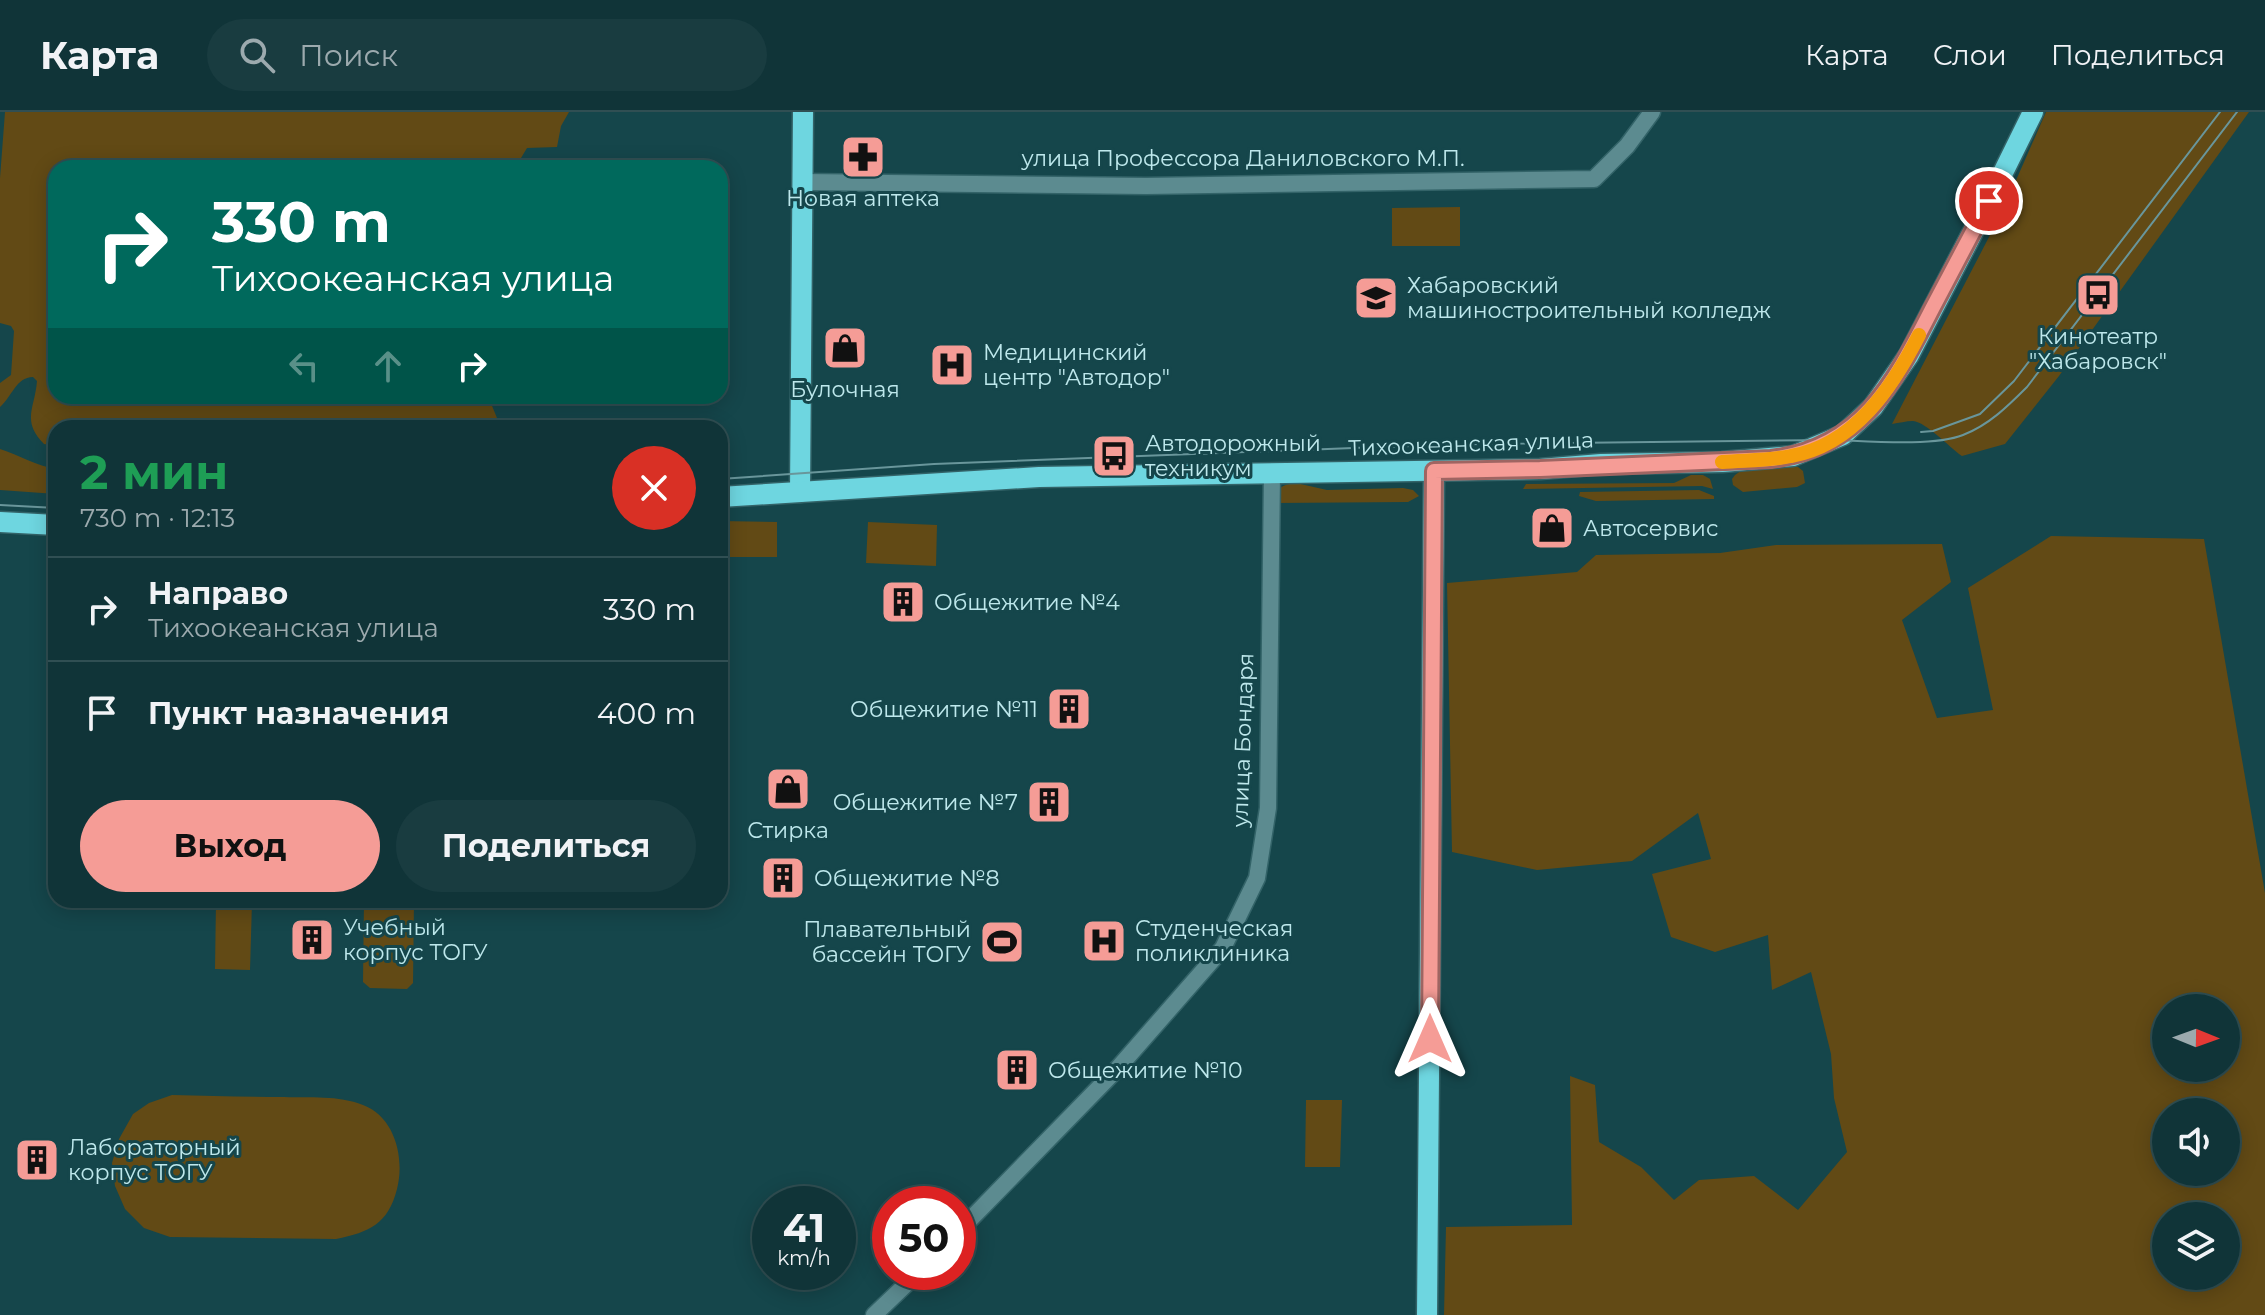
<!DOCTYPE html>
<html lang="ru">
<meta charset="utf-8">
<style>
body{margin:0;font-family:Montserrat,sans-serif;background:#193c40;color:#f1f3f6;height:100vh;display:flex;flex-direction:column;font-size:30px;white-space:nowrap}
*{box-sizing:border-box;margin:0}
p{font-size:26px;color:#9caaae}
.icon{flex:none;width:44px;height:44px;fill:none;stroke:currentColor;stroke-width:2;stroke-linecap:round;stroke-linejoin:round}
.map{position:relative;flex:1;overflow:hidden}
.panel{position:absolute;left:48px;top:308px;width:680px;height:488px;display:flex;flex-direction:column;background:#103438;border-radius:24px;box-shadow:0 4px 20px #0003,0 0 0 2px #304f53}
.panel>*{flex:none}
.banner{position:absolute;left:48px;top:48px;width:680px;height:244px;border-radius:24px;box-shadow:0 4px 20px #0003,0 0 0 2px #304f53;background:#00695c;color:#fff;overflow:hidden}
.needle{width:52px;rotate:91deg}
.buttons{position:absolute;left:2152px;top:882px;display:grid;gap:16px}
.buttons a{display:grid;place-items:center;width:88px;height:88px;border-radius:50%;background:#103438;box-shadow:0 4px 20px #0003,0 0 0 2px #304f53;font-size:40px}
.speed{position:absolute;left:752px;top:1074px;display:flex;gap:16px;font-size:40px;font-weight:700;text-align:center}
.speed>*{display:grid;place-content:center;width:104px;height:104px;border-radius:50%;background:#103438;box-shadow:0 4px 20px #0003,0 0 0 2px #304f53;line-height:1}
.speed small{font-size:20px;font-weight:400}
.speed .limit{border:12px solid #d22;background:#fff;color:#111}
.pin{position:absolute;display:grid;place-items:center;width:68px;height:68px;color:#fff;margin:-34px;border:4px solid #fff;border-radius:50%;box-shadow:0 2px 8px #0007}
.me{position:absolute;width:88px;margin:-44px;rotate:0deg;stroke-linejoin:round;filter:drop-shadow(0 0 6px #0008)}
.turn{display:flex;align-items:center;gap:28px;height:168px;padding:0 32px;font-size:36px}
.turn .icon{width:104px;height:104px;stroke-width:2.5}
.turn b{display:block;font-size:56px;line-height:68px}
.lanes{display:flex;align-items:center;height:76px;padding:0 32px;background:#0003;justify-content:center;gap:40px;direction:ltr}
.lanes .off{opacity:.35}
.round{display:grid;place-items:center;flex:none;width:84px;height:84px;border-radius:42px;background:#193c40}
.head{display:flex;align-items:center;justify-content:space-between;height:136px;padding:0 32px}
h1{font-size:48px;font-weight:700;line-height:60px;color:#1e9e55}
.cta{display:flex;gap:16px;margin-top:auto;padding:16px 32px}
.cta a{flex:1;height:92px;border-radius:48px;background:#f59c96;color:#111;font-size:32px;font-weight:700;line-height:92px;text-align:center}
.cta a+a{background:#193c40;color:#f1f3f6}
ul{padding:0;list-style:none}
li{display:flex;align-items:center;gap:24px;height:104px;padding:0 32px;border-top:2px solid #304f53}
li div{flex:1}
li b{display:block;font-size:30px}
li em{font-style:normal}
header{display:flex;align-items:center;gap:48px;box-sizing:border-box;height:112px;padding:0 40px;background:#103438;border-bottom:2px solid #304f53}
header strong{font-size:38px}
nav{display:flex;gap:44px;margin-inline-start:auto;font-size:28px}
.search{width:560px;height:72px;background:#193c40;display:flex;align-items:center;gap:20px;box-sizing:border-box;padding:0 28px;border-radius:44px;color:#9caaae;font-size:30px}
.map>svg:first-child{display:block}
.green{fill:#624a15;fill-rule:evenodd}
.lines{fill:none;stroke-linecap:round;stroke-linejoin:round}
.minor-casing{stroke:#336368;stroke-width:19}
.major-casing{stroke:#336368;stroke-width:23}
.minor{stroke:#5c8b90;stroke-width:16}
.major{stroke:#6ed6e0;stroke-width:20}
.tram{stroke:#69969b;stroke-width:2}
.route-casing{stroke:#9f6562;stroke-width:20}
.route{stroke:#f59c96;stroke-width:14}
.slow{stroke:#f59e0b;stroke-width:14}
.labels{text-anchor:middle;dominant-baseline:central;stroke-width:6;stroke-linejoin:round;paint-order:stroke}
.street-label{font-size:22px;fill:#bee8ec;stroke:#15464b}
.poi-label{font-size:22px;fill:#bee8ec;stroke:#15464b;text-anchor:start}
</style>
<header>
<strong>Карта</strong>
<div class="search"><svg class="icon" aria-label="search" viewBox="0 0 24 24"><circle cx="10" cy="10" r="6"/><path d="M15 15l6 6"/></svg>Поиск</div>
<nav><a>Карта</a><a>Слои</a><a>Поделиться</a></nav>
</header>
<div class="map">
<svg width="2265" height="1203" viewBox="0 0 2265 1203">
<rect width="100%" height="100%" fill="#15464b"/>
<g class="green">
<path d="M 5,0 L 569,0 L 561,14 L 557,35 L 527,36 L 515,56 L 56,56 L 56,284 L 488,284 L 497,306 L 491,316 L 56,316 L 56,334 L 44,332 C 21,309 35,296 37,269 L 33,265 C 16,265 12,285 0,295 L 0,271 L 11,263 L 14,219 L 11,214 L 0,211 L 0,66 Z"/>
<path d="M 2046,0 L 2249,0 L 2059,264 L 2005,332 L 1962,344 C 1949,335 1926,310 1913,309 C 1906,309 1899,311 1892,312 L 2003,98 Z"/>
<path d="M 1460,95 L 1460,134 L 1392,134 L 1392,96 Z"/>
<path d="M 0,337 C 19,343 37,354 56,357 L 56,382 L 0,378 Z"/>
<path d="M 1791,355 L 1798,355 L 1803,359 L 1805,371 L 1797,375 L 1743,380 L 1733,373 L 1732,367 L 1735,363 L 1742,358 Z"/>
<path d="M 1691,363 L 1703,363 L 1710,367 L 1713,377 L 1702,374 L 1523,377 L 1526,372 L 1674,371 Z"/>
<path d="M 1296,371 L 1327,378 L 1403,376 L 1413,378 L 1419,384 L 1408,390 L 1275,391 C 1277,376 1280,373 1296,371 Z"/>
<path d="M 1699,378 L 1714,384 L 1714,387 L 1596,389 L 1579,384 L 1580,380 Z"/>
<path d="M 720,409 L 777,410 L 777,445 L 720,445 Z"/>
<path d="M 868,410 L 937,413 L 936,454 L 866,451 Z"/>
<path d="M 2051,424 L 2204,427 L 2265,781 L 2265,1203 L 1444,1203 L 1446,1115 L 1572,1113 L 1570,964 L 1595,973 L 1599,1030 L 1641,1055 L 1674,1088 L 1699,1068 L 1754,1064 L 1798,1098 L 1847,1040 L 1834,986 L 1831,942 L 1811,860 L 1772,878 L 1768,823 L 1715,840 L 1671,825 L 1652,762 L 1711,747 L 1698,701 L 1632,749 L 1537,758 L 1452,740 L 1447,471 L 1577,460 L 1596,443 L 1720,441 L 1776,433 L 1942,432 L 1951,470 L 1902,508 L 1937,606 L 1993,598 L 1968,476 ZM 2166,896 L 2226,896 L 2226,956 L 2166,956 ZM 2166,1000 L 2226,1000 L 2226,1060 L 2166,1060 ZM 2166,1104 L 2226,1104 L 2226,1164 L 2166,1164 Z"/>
<path d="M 364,788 L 414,788 L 413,871 L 407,877 L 370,876 L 363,870 Z"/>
<path d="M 216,789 L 252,790 L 250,858 L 215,857 Z"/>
<path d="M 172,983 C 209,984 246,985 284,985 C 310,986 338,983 363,993 C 395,1005 405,1046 397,1077 C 388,1112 370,1120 336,1127 L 170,1125 L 144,1116 L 125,1097 L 115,1074 L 112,1051 L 119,1027 L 133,1002 L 149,991 Z"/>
<path d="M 1306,988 L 1342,988 L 1340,1055 L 1305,1055 Z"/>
</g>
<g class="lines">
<g class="minor-casing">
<g id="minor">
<path d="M 803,70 L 1146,74 L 1594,67 L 1627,34 L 1652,0"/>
<path d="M 958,1120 L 1118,956 L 1223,836 L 1257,766 L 1268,696 L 1272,361"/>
<path d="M 874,1203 L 919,1160"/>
</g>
</g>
<g class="major-casing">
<g id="major">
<path d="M 800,380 L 803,0"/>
<path d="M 720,385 L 1039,365 L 1540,357 L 1601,352 L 1722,350 L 1793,344 L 1843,323 L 1873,295 L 1909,243 L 1989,89 L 2033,0"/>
<path d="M 0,410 L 56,413"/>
<path d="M 1427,1203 L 1434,359"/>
</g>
</g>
<use href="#minor" class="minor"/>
<use href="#major" class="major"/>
<g class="tram">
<path d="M 1921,320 L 1933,319 L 1980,302 L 2014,269 L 2220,0"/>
<path d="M 720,367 L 934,352 L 1379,335 L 1480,332 L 1832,328 C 1866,329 1933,335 1963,323 C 1989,313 2008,294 2027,275 L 2237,0"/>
<path d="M 0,393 L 56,396"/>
</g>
</g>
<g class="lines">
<g class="route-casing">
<path id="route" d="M 1430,927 L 1434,359 L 1540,357 L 1771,347 C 1862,336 1894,271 1932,197 C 1951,161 1970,125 1989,89"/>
</g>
<use href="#route" class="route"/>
<path class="slow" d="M 1722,350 C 1745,348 1768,349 1791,344 C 1854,333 1892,276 1919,223"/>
</g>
<defs>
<g id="pharmacy-square" transform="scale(2.3)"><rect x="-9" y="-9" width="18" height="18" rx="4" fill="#f59c96" stroke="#15464b"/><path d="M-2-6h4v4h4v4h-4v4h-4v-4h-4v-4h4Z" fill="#111"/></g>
<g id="bus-square" transform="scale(2.3)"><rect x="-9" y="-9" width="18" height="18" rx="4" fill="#f59c96" stroke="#15464b"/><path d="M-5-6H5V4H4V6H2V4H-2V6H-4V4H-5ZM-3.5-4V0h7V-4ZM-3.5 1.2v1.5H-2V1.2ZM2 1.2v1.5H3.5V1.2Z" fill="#111"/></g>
<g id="university-square" transform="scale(2.3)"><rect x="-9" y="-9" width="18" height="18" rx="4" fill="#f59c96" stroke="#15464b"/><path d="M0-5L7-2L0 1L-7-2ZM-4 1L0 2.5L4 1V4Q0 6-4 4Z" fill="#111"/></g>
<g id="shop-square" transform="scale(2.3)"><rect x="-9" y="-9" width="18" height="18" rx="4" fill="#f59c96" stroke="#15464b"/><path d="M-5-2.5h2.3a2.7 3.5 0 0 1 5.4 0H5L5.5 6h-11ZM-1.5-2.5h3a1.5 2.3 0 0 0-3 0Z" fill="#111"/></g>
<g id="hospital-square" transform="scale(2.3)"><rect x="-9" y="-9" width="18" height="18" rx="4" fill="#f59c96" stroke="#15464b"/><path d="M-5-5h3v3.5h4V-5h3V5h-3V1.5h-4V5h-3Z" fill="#111"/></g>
<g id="building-square" transform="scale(2.3)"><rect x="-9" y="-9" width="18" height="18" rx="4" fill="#f59c96" stroke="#15464b"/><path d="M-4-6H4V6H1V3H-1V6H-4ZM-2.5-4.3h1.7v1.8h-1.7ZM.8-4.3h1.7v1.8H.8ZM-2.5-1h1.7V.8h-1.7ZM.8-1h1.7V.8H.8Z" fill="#111"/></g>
<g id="stadium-square" transform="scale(2.3)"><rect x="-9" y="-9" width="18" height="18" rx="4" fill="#f59c96" stroke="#15464b"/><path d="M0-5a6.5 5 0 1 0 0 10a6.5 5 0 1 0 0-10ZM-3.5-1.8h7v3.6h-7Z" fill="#111"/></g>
</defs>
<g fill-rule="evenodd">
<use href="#pharmacy-square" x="863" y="45"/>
<use href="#bus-square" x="2098" y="183"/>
<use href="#university-square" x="1376" y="186"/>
<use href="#shop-square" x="845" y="236"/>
<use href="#hospital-square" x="952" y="253"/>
<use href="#bus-square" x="1114" y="344"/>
<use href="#shop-square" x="1552" y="416"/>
<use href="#building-square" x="903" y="490"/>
<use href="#building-square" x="1069" y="597"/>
<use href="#shop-square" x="788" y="677"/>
<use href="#building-square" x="1049" y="690"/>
<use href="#building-square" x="783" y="766"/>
<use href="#building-square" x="312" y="828"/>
<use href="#hospital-square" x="1104" y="829"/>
<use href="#stadium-square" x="1002" y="830"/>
<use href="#building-square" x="1017" y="958"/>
<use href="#building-square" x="37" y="1048"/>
</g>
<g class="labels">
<g class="street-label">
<text x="1243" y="46">улица Профессора Даниловского М.П.</text>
<text transform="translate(1471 332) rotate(-2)">Тихоокеанская улица</text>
<text transform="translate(1243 628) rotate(-88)">улица Бондаря</text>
</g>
<g class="poi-label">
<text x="863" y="86" text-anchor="middle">Новая аптека</text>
<text x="1407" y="173">Хабаровский<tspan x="1407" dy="25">машиностроительный колледж</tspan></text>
<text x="2098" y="224" text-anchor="middle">Кинотеатр<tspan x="2098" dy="25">"Хабаровск"</tspan></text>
<text x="983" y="240">Медицинский<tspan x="983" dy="25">центр "Автодор"</tspan></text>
<text x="845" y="277" text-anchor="middle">Булочная</text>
<text x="1145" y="331">Автодорожный<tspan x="1145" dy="25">техникум</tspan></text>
<text x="1583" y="416">Автосервис</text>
<text x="934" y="490">Общежитие №4</text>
<text x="1038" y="597" text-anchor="end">Общежитие №11</text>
<text x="1018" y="690" text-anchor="end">Общежитие №7</text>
<text x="788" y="718" text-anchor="middle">Стирка</text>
<text x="814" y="766">Общежитие №8</text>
<text x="343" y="815">Учебный<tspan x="343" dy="25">корпус ТОГУ</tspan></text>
<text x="1135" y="816">Студенческая<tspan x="1135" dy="25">поликлиника</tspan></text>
<text x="971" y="817" text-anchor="end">Плавательный<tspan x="971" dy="25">бассейн ТОГУ</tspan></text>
<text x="1048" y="958">Общежитие №10</text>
<text x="68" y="1035">Лабораторный<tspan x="68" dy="25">корпус ТОГУ</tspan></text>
</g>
</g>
</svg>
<div class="buttons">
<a><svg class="needle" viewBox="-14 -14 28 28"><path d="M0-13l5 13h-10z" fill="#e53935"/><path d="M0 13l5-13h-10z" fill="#9caaae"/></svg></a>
<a><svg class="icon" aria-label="sound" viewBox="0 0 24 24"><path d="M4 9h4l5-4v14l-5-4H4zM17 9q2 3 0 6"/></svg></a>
<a><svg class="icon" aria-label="layers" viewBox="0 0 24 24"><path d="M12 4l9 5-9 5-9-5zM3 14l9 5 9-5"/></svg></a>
</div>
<div class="speed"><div>41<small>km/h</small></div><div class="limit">50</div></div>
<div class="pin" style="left:1989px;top:89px;background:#d93025"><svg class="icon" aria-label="arrive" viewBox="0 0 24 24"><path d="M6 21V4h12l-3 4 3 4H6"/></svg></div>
<svg class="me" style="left:1430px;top:927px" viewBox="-20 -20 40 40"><path d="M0-17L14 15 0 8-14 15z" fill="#f59c96" stroke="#fff" stroke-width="4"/></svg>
<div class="banner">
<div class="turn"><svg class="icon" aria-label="right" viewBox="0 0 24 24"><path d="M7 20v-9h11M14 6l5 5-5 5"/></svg><div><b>330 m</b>Тихоокеанская улица</div></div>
<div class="lanes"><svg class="icon off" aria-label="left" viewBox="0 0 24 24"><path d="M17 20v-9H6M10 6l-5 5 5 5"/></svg><svg class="icon off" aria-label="ahead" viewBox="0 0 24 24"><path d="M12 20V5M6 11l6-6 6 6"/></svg><svg class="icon" aria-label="right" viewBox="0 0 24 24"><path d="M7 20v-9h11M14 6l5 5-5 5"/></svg></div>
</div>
<section class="panel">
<div class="head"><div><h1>2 мин</h1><p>730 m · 12:13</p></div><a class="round" style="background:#d93025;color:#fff"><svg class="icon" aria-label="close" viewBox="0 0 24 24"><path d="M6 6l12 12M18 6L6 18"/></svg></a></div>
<ul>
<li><svg class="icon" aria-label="right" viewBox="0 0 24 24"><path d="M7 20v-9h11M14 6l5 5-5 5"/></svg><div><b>Направо</b><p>Тихоокеанская улица</p></div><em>330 m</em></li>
<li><svg class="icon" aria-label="arrive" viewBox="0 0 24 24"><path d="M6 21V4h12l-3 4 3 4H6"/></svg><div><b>Пункт назначения</b></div><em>400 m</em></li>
</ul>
<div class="cta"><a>Выход</a><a>Поделиться</a></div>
</section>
</div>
